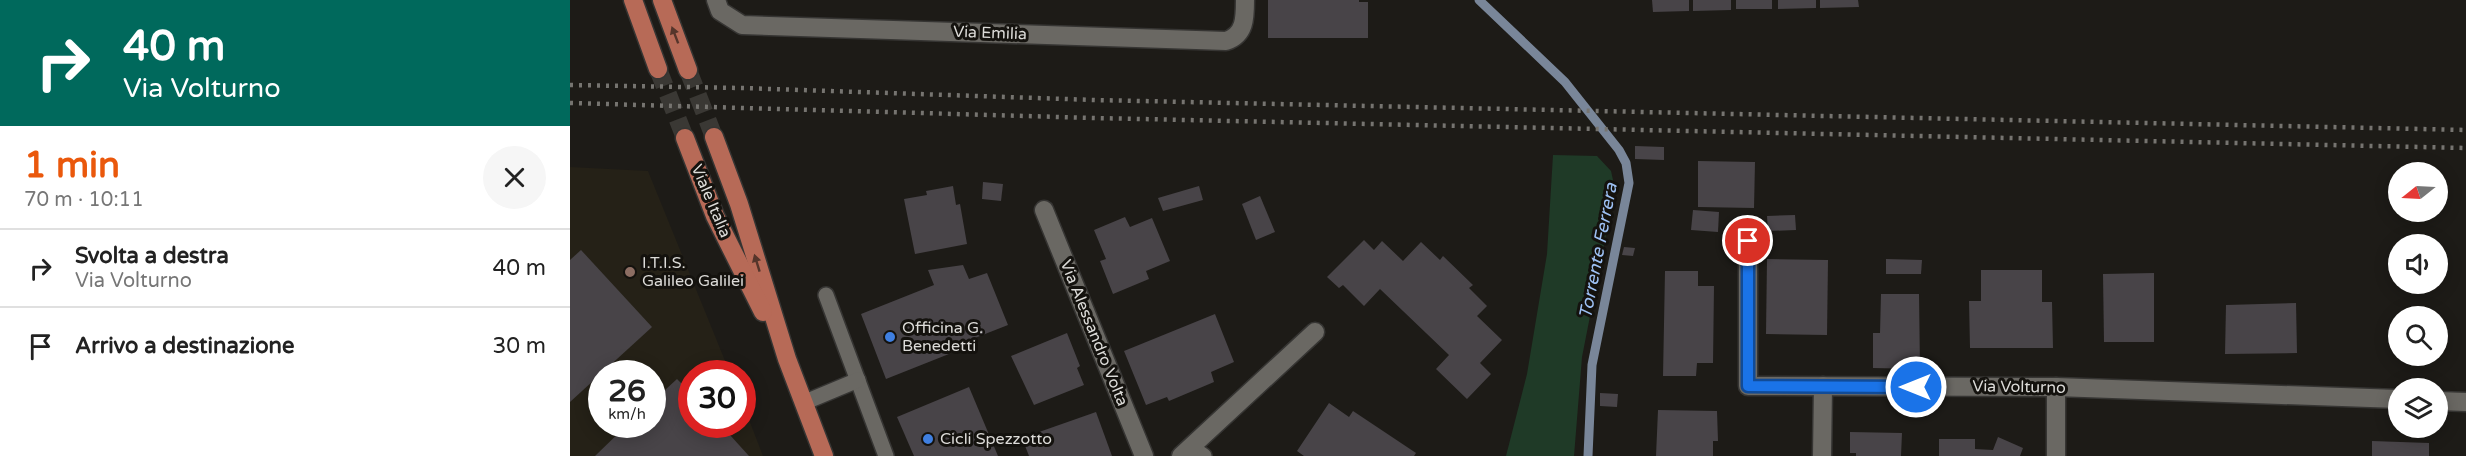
<!DOCTYPE html>
<html lang="it">
<meta charset="utf-8">
<style>
body{margin:0;font-family:"Varela Round",sans-serif;background:#f6f6f6;color:#222;height:100vh;display:flex;flex-direction:column;font-size:22px;white-space:nowrap}
*{box-sizing:border-box;margin:0}
p{font-size:20px;color:#767676}
.icon{flex:none;width:33px;height:33px;fill:none;stroke:currentColor;stroke-width:2;stroke-linecap:round;stroke-linejoin:round}
.map{position:relative;flex:1;overflow:hidden}
.side{display:flex;flex-direction:column;background:#fff;width:570px}
.side>*{flex:none}
.top-card{background:#00695c;color:#fff;overflow:hidden}
.needle{width:39px;rotate:252deg}
.fabs{position:absolute;left:1818px;top:162px;display:grid;gap:12px}
.fabs a{display:grid;place-items:center;width:60px;height:60px;border-radius:50%;background:#fff;box-shadow:0 3px 15px #0003;font-size:30px}
.speed{position:absolute;left:18px;top:360px;display:flex;gap:12px;font-size:30px;font-weight:700;text-align:center}
.speed>*{display:grid;place-content:center;width:78px;height:78px;border-radius:50%;background:#fff;box-shadow:0 3px 15px #0003;line-height:1}
.speed small{font-size:15px;font-weight:400}
.speed .limit{border:9px solid #d22;background:#fff;color:#111}
.pin{position:absolute;display:grid;place-items:center;width:51px;height:51px;color:#fff;margin:-26px;border:3px solid #fff;border-radius:50%;box-shadow:0 2px 6px #0007}
.me{position:absolute;width:66px;margin:-33px;rotate:270deg;stroke-linejoin:round;filter:drop-shadow(0 0 4px #0008)}
.turn{display:flex;align-items:center;gap:21px;height:126px;padding:0 24px;font-size:27px}
.turn .icon{width:78px;height:78px;stroke-width:2.5}
.turn b{display:block;font-size:42px;line-height:51px}
.round{display:grid;place-items:center;flex:none;width:63px;height:63px;border-radius:32px;background:#f6f6f6}
.headline{display:flex;align-items:center;justify-content:space-between;height:102px;padding:0 24px}
h1{font-size:36px;font-weight:800;line-height:45px;color:#ea580c}
ul{padding:0;list-style:none}
li{display:flex;align-items:center;gap:18px;height:78px;padding:0 24px;border-top:2px solid #e0e0e0}
li div{flex:1}
li b{display:block;font-size:22px}
li em{font-style:normal}
main{display:flex;flex:1;min-height:0}
.map>svg:first-child{display:block}
.built{fill:#252117;fill-rule:evenodd}
.green{fill:#1f3a27}
.lines{fill:none;stroke-linecap:round;stroke-linejoin:round}
.stream{stroke:#798699;stroke-width:9}
.building{fill:#484448}
.primary-tunnel{stroke:#3a3834;stroke-width:18;stroke-dasharray:18 9;stroke-linecap:butt}
.service-casing{stroke:#363533;stroke-width:18}
.minor-casing{stroke:#363533;stroke-width:21}
.primary-casing{stroke:#363533;stroke-width:21}
.service{stroke:#6a6863;stroke-width:15}
.minor{stroke:#6a6863;stroke-width:18}
.primary{stroke:#b76a57;stroke-width:18}
.rail{stroke:#767470;stroke-width:4.5;stroke-dasharray:3 6;stroke-linecap:butt}
.oneway{fill:#55352b}
.route-casing{stroke:#114b97;stroke-width:15}
.route{stroke:#1a73e8;stroke-width:10}
.education-dot{fill:#8d6e63;stroke:#14120e;stroke-width:2}
.shop-dot{fill:#3f7fe0;stroke:#14120e;stroke-width:2}
.labels{text-anchor:middle;dominant-baseline:central;stroke-width:6;stroke-linejoin:round;paint-order:stroke}
.street-label{font-size:16px;fill:#dcdbd8;stroke:#14120e}
.poi-label{font-size:16px;fill:#dcdbd8;stroke:#14120e;text-anchor:start}
.water-label{font-size:18px;font-style:italic;fill:#9dc0f3;stroke:#14120e}
</style>
<main>
<section class="side">
<div class="top-card">
<div class="turn"><svg class="icon" aria-label="right" viewBox="0 0 24 24"><path d="M7 20v-9h11M14 6l5 5-5 5"/></svg><div><b>40 m</b>Via Volturno</div></div>
</div>
<div class="headline"><div><h1>1 min</h1><p>70 m · 10:11</p></div><a class="round"><svg class="icon" aria-label="close" viewBox="0 0 24 24"><path d="M6 6l12 12M18 6L6 18"/></svg></a></div>
<ul>
<li><svg class="icon" aria-label="right" viewBox="0 0 24 24"><path d="M7 20v-9h11M14 6l5 5-5 5"/></svg><div><b>Svolta a destra</b><p>Via Volturno</p></div><em>40 m</em></li>
<li><svg class="icon" aria-label="arrive" viewBox="0 0 24 24"><path d="M6 21V4h12l-3 4 3 4H6"/></svg><div><b>Arrivo a destinazione</b></div><em>30 m</em></li>
</ul>
</section>
<div class="map">
<svg width="1896" height="456" viewBox="0 0 1896 456">
<rect width="100%" height="100%" fill="#1d1b17"/>
<path class="built" d="M 0,167 L 78,171 L 160,373 L 122,374 L 122,424 L 172,424 L 173,404 L 193,456 L 0,456 ZM 32,374 L 82,374 L 82,424 L 32,424 Z"/>
<path class="green" d="M 983,155 L 1027,156 L 1041,171 L 1045,189 L 1012,357 L 1004,456 L 936,456 L 957,374 L 977,254 Z"/>
<g class="lines">
<path class="stream" d="M 909,0 L 995,82 L 1049,150 L 1056,163 L 1059,183 L 1022,365 L 1018,456"/>
</g>
<g class="building">
<path d="M 698,0 L 789,0 L 789,2 L 798,2 L 798,38 L 698,38 Z"/>
<path d="M 1082,0 L 1119,0 L 1119,11 L 1083,12 Z"/>
<path d="M 1123,0 L 1161,0 L 1161,10 L 1123,11 Z"/>
<rect x="1166" y="0" width="36" height="9"/>
<path d="M 1208,0 L 1246,0 L 1246,8 L 1208,9 Z"/>
<path d="M 1250,0 L 1288,0 L 1289,7 L 1250,8 Z"/>
<path d="M 1065,146 L 1094,147 L 1094,160 L 1065,159 Z"/>
<path d="M 1128,161 L 1185,162 L 1184,208 L 1128,207 Z"/>
<path d="M 413,182 L 433,184 L 431,201 L 412,199 Z"/>
<path d="M 383,186 L 386,205 L 390,204 L 397,244 L 345,254 L 334,199 L 357,195 L 356,191 Z"/>
<path d="M 629,186 L 633,200 L 593,211 L 588,198 Z"/>
<path d="M 690,196 L 705,232 L 686,240 L 672,204 Z"/>
<path d="M 1123,210 L 1149,212 L 1148,232 L 1121,230 Z"/>
<path d="M 1225,215 L 1226,230 L 1198,231 L 1197,216 Z"/>
<path d="M 555,217 L 560,227 L 582,218 L 600,261 L 576,271 L 579,279 L 543,294 L 530,261 L 536,259 L 524,230 Z"/>
<path d="M 794,240 L 804,250 L 812,241 L 833,261 L 851,242 L 870,260 L 873,256 L 903,285 L 899,288 L 917,306 L 907,316 L 932,340 L 910,363 L 921,374 L 897,399 L 866,369 L 879,355 L 810,289 L 794,306 L 773,285 L 769,288 L 757,277 Z"/>
<path d="M 1054,247 L 1065,248 L 1063,256 L 1052,255 Z"/>
<path d="M 11,250 L 82,327 L 0,402 L 0,260 Z"/>
<path d="M 1197,259 L 1258,260 L 1257,335 L 1196,334 Z"/>
<path d="M 1316,259 L 1352,260 L 1351,274 L 1316,274 Z"/>
<path d="M 393,265 L 399,279 L 417,273 L 438,325 L 387,345 L 389,350 L 316,379 L 291,314 L 364,285 L 358,270 Z"/>
<path d="M 1411,270 L 1472,270 L 1472,302 L 1482,302 L 1483,348 L 1400,348 L 1399,301 L 1411,301 Z"/>
<path d="M 1095,271 L 1128,271 L 1128,286 L 1144,286 L 1143,363 L 1127,363 L 1126,376 L 1093,376 Z"/>
<path d="M 1584,273 L 1584,342 L 1534,342 L 1533,274 Z"/>
<path d="M 1311,294 L 1349,294 L 1350,369 L 1303,368 L 1303,333 L 1310,333 Z"/>
<path d="M 1726,303 L 1727,353 L 1655,354 L 1656,305 Z"/>
<path d="M 645,314 L 664,362 L 641,372 L 644,382 L 599,401 L 597,397 L 576,405 L 554,351 Z"/>
<path d="M 497,333 L 510,366 L 507,368 L 514,385 L 464,405 L 441,356 Z"/>
<path d="M 107,379 L 122,394 L 122,424 L 150,424 L 179,456 L 25,456 L 58,424 L 82,424 L 82,402 Z"/>
<path d="M 399,387 L 428,456 L 344,456 L 327,417 Z"/>
<path d="M 1030,393 L 1048,394 L 1047,407 L 1030,406 Z"/>
<path d="M 759,403 L 779,417 L 783,411 L 846,453 L 844,456 L 734,456 L 727,451 Z"/>
<path d="M 1088,410 L 1147,411 L 1148,441 L 1143,441 L 1143,456 L 1086,456 Z"/>
<path d="M 526,412 L 542,456 L 459,456 L 452,438 Z"/>
<path d="M 1280,432 L 1332,433 L 1331,456 L 1286,456 L 1286,453 L 1280,453 Z"/>
<path d="M 1428,437 L 1453,448 L 1450,456 L 1369,456 L 1369,439 L 1405,439 L 1405,449 L 1423,450 Z"/>
<path d="M 1802,441 L 1859,443 L 1859,456 L 1802,456 Z"/>
</g>
<g class="lines">
<g class="primary-tunnel">
<path d="M 88,69 L 115,138"/>
<path d="M 118,70 L 144,137"/>
</g>
<g class="service-casing">
<g id="service">
<path d="M 256,295 L 316,456"/>
<path d="M 233,403 L 288,380"/>
<path d="M 621,447 L 634,456"/>
</g>
</g>
<g class="minor-casing">
<g id="minor">
<path d="M 146,0 L 150,11 L 172,25 L 656,41 C 675,35 675,18 675,0"/>
<path d="M 474,210 L 574,456"/>
<path d="M 1178,241 L 1178,386 L 1486,387 L 1828,399"/>
<path d="M 1486,387 L 1486,456"/>
<path d="M 1868,401 L 1896,402"/>
<path d="M 611,456 L 745,332"/>
<path d="M 1252,456 L 1253,386"/>
</g>
</g>
<g class="primary-casing">
<g id="primary">
<path d="M 63,0 L 88,69"/>
<path d="M 92,0 L 118,70"/>
<path d="M 144,137 L 169,204 L 217,359 L 254,456"/>
<path d="M 115,138 L 145,216 L 193,312"/>
</g>
</g>
<use href="#service" class="service"/>
<use href="#minor" class="minor"/>
<use href="#primary" class="primary"/>
<g class="rail">
<path d="M 0,85 L 172,88 L 525,100 L 1896,130"/>
<path d="M 0,103 L 525,118 L 1896,148"/>
</g>
</g>
<defs><path id="oneway-solid" d="M-6-.8H1V-3.2L6.5 0L1 3.2V.8H-6Z" transform="scale(1.5)"/></defs>
<g class="oneway">
<use href="#oneway-solid" transform="translate(105 35) rotate(-111)"/>
<use href="#oneway-solid" transform="translate(187 263) rotate(-107)"/>
</g>
<g class="lines">
<g class="route-casing">
<path id="route" d="M 1178,241 L 1178,386 L 1346,387"/>
</g>
<use href="#route" class="route"/>
</g>
<circle class="education-dot" cx="60" cy="272" r="6"/>
<g class="shop-dot">
<circle cx="320" cy="337" r="6"/>
<circle cx="358" cy="439" r="6"/>
</g>
<g class="labels">
<g class="street-label">
<text transform="translate(420 33) rotate(2)">Via Emilia</text>
<text transform="translate(141 201) rotate(67)">Viale Italia</text>
<text transform="translate(524 333) rotate(68)">Via Alessandro Volta</text>
<text transform="translate(1449 387) rotate(1)">Via Volturno</text>
</g>
<g class="poi-label">
<text x="72" y="263">I.T.I.S.<tspan x="72" dy="18">Galileo Galilei</tspan></text>
<text x="332" y="328">Officina G.<tspan x="332" dy="18">Benedetti</tspan></text>
<text x="370" y="439">Cicli Spezzotto</text>
</g>
<g class="water-label">
<text transform="translate(1028 251) rotate(-79)">Torrente Ferrera</text>
</g>
</g>
</svg>
<div class="fabs">
<a><svg class="needle" viewBox="-14 -14 28 28"><path d="M0-13l5 13h-10z" fill="#e53935"/><path d="M0 13l5-13h-10z" fill="#767676"/></svg></a>
<a><svg class="icon" aria-label="sound" viewBox="0 0 24 24"><path d="M4 9h4l5-4v14l-5-4H4zM17 9q2 3 0 6"/></svg></a>
<a><svg class="icon" aria-label="search" viewBox="0 0 24 24"><circle cx="10" cy="10" r="6"/><path d="M15 15l6 6"/></svg></a>
<a><svg class="icon" aria-label="layers" viewBox="0 0 24 24"><path d="M12 4l9 5-9 5-9-5zM3 14l9 5 9-5"/></svg></a>
</div>
<div class="speed"><div>26<small>km/h</small></div><div class="limit">30</div></div>
<div class="pin" style="left:1178px;top:241px;background:#d93025"><svg class="icon" aria-label="arrive" viewBox="0 0 24 24"><path d="M6 21V4h12l-3 4 3 4H6"/></svg></div>
<svg class="me" style="left:1346px;top:387px" viewBox="-20 -20 40 40"><circle r="17" fill="#1a73e8" stroke="#fff" stroke-width="3"/><path d="M0-11L8 9 0 5-8 9z" fill="#fff"/></svg>
</div>
</main>
